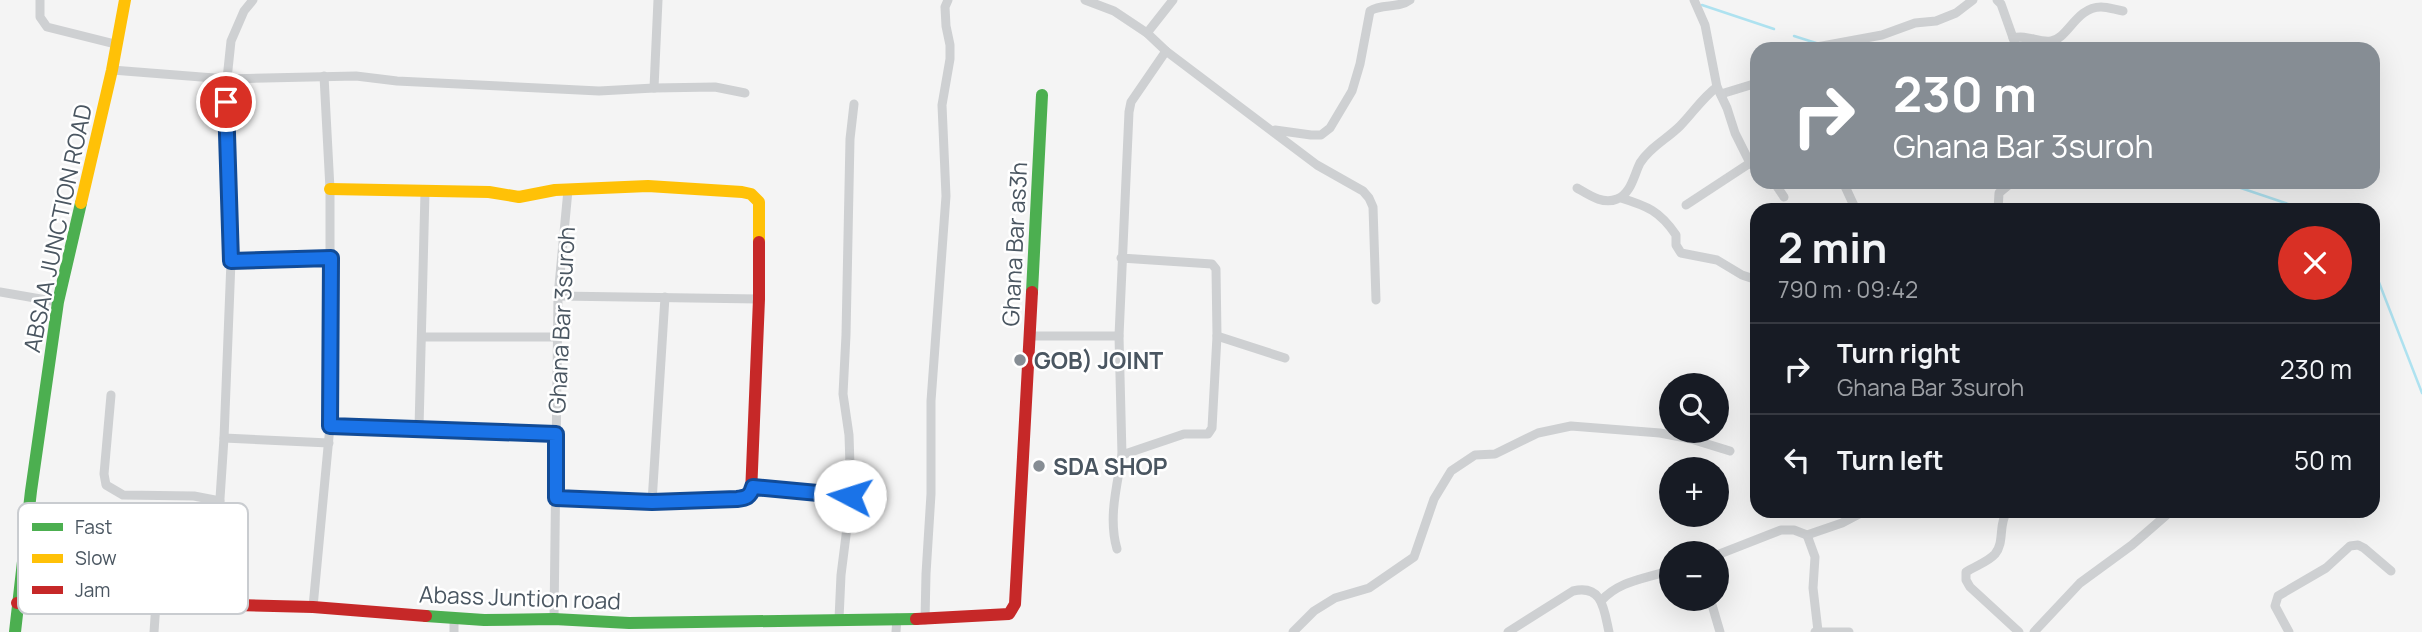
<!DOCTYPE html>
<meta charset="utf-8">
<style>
body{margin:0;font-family:Manrope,sans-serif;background:#242831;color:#f1f3f6;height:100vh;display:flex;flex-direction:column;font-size:26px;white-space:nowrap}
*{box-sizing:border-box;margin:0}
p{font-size:23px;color:#9ea1a6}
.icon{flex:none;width:38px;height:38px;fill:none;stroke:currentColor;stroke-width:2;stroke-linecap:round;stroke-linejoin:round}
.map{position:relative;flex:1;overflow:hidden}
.drawer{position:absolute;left:1750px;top:203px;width:630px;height:315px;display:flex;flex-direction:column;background:#171b24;border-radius:21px;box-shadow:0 7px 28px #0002}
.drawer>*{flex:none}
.hud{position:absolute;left:1750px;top:42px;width:630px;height:147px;border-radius:21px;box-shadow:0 7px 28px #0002;background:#868d94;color:#fff;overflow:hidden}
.tools{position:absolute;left:1659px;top:373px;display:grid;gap:14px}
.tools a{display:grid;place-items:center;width:70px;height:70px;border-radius:50%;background:#171b24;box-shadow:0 7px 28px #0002;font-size:35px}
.pin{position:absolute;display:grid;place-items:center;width:60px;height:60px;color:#fff;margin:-30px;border:4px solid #fff;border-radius:50%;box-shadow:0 2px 7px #0007}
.me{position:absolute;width:77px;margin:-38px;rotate:275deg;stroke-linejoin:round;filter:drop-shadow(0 0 5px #0008)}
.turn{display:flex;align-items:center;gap:24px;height:147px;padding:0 28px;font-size:32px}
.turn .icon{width:91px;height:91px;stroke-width:2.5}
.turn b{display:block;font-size:49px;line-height:60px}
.round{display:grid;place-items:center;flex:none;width:74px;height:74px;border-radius:37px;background:#242831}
.summary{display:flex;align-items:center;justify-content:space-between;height:119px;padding:0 28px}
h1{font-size:42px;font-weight:700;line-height:52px}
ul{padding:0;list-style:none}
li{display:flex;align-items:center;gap:21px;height:91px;padding:0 28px;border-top:2px solid #363941}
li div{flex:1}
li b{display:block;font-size:26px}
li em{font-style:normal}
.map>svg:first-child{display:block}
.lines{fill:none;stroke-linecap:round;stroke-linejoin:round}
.stream{stroke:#aee2f0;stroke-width:2.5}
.street{stroke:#ced0d2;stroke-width:9}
.fast{stroke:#4caf50;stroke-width:12}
.slow{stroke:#ffc107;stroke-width:12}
.jam{stroke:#c62828;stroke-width:12}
.route-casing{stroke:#114b97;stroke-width:18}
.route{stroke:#1a73e8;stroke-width:12}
.poi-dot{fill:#868d94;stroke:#fff;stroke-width:2.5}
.labels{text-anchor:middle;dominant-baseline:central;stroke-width:5;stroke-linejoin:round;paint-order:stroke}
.street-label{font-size:23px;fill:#4a5661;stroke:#fff}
.poi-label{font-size:23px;font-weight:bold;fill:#4a5661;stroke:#fff;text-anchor:start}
.key{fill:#fff;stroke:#c9ccd0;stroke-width:2}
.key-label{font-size:19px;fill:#4a5661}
</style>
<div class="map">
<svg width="2422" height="632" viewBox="0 0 2422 632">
<rect width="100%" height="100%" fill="#f4f4f4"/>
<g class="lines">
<g class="stream">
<path d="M 1702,5 L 1774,29"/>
<path d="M 1794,36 L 1816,43"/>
<path d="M 2223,182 L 2306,210"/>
<path d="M 2373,267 L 2422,393"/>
</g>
<g class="street">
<path d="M 40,0 L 40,17 L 47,27 L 115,44"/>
<path d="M 1085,0 L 1114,11 L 1147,33 L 1166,51 L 1317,165 L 1363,191 L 1369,198 L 1373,207 L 1376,300"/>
<path d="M 1694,0 L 1705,25 L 1717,87 L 1727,108 L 1735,133 L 1750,163 L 1757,169"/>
<path d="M 1997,0 L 2001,4 L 2017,49"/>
<path d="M 1147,33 L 1173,0"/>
<path d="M 2013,38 C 2027,34 2038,43 2051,41 C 2068,39 2076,7 2101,7 C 2108,7 2116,10 2123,11"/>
<path d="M 1806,49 L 1882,35 L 1915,23 L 1936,21 L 1956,13 L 1973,0"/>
<path d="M 112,70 L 227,79 L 356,76 L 397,81 L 599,91 L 654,88 L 658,0"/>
<path d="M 654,88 L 715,87 L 745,93"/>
<path d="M 1721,94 L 1757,83"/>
<path d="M 1275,130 L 1311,135 L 1321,135 L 1330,128 L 1352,91 L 1360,64 L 1370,11 C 1382,3 1398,9 1410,0"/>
<path d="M 1774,182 L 1784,197"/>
<path d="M 1843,182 L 1856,210"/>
<path d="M 1577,188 C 1589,195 1603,205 1617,199 C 1631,194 1634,175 1640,163 C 1650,147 1667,139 1680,126 C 1693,113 1702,98 1717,87"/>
<path d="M 1621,198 C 1647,206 1660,211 1676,235 L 1676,245 L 1681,253 L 1717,260 L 1742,275 L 1757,280"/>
<path d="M 1686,205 L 1750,163"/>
<path d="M 1998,210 L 1999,193 L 2012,182"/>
<path d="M 1121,258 L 1212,264 L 1216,269 L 1217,336 L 1212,428 L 1208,434 L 1184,434 L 1122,455 L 1119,336 L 1129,112 L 1131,102 L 1166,51"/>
<path d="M 231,261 L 331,258"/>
<path d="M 0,292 L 58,302"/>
<path d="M 558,296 L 759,299"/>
<path d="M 1030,336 L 1119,336"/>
<path d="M 1217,336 L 1285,358"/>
<path d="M 422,337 L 557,337"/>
<path d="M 111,395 L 104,474 L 106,485 L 123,495 L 194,496 L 220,501"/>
<path d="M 330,426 L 419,428 L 556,434"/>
<path d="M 419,428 L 425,192"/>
<path d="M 224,438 L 329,443"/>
<path d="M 753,487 L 851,496"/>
<path d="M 652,502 L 665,297"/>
<path d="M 2007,511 C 1998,525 2005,542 1995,554 C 1988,562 1975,566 1966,572 L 1966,580 L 1970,587 L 2019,632"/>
<path d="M 1807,535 L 1815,557 L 1813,588 L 1818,631"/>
<path d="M 1117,549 C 1108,518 1117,486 1122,455"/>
<path d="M 1717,555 L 1781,530 L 1794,530 L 1807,535 L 1842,523 L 1861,513"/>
<path d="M 1710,598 L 1720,632"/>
<path d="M 1601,601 C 1620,580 1646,579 1671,570"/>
<path d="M 213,604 L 224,438 L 231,261 L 227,79 L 231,41 L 244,11 L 253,0"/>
<path d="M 313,607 L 330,426 L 330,189 L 324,76"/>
<path d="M 554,619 L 558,296 L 568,190"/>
<path d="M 839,619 L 841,575 L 851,496 L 849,435 L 843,394 L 846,335 L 850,139 L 854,104"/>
<path d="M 925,620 L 926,574 L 931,494 L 931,401 L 946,196 L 942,105 L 950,59 L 950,45 L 946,26 L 945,7 L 948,0"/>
<path d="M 154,632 L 156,603"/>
<path d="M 454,632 L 454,617"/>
<path d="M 896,632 L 897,618"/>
<path d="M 1293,632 L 1314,611 L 1335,598 L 1369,588 L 1414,557 L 1434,499 L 1451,471 L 1475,455 L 1495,454 L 1538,433 L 1571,426 L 1660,433 L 1691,439 L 1730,451"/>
<path d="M 1508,632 L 1573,591 C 1603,584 1604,610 1609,632"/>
<path d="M 1815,632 L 1849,632"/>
<path d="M 2034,632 L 2080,583 L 2132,545 L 2171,511"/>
<path d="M 2289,632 L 2275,606 L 2278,596 L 2326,568 L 2350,546 L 2358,545 L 2364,548 L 2391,571"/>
</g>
<g class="fast">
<path d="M 1032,292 L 1042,95"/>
<path d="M 426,616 L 484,620 L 554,619 L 629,623 L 916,619"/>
<path d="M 15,632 L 31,491 L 58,302 L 81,203"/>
</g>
<g class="slow">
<path d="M 330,189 L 489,192 L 519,197 L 555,190 L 648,186 L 742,192 L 751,194 L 759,202 L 759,242"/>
<path d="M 81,203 L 112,70 L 125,0"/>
</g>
<g class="jam">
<path d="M 556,498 L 652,502 L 737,499 L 747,498 L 751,494 L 759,299 L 759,242"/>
<path d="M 17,603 L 156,603 L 313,607 L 426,616"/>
<path d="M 916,619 L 1009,614 L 1015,604 L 1032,292"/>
</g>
</g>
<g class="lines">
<g class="route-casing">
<path id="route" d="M 226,102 L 231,261 L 331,258 L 330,426 L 556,434 L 556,498 L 652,502 L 737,499 C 746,498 750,497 753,487 L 850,496"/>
</g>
<use href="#route" class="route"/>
</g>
<g class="poi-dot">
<circle cx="1020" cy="360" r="7"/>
<circle cx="1039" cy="466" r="7"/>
</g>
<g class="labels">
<g class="street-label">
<text transform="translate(57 228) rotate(-78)">ABSAA JUNCTION ROAD</text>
<text transform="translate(1014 244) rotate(-87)">Ghana Bar as3h</text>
<text transform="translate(561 320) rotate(-87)">Ghana Bar 3suroh</text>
<text transform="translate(520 597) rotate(2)">Abass Juntion road</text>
</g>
<g class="poi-label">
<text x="1034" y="360">GOB) JOINT</text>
<text x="1053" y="466">SDA SHOP</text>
</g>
</g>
<rect x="18" y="503" width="230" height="111" rx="10" class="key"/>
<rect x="32" y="523" width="31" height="8" fill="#4caf50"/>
<rect x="32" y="554" width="31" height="9" fill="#ffc107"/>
<rect x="32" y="586" width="31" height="8" fill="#c62828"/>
<g class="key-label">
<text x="75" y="534">Fast</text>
<text x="75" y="565">Slow</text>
<text x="75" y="597">Jam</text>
</g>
</svg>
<div class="tools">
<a><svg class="icon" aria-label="search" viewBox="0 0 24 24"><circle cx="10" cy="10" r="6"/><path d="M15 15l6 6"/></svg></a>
<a>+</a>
<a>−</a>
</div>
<div class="pin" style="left:226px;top:102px;background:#d93025"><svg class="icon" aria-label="arrive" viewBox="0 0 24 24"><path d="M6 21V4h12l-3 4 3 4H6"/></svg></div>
<svg class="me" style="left:850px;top:496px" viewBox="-20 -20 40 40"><circle r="19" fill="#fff"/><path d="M0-13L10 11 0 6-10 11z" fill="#1a73e8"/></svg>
<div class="hud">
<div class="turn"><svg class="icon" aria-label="right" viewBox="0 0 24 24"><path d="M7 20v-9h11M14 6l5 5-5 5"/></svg><div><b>230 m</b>Ghana Bar 3suroh</div></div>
</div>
<section class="drawer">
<div class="summary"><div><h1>2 min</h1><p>790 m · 09:42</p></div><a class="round" style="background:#d93025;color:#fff"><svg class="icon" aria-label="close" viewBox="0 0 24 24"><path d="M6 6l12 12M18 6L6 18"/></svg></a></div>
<ul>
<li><svg class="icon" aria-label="right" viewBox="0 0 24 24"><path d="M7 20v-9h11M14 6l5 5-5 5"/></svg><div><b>Turn right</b><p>Ghana Bar 3suroh</p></div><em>230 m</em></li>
<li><svg class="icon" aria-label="left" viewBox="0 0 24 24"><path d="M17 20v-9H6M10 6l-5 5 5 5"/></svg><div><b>Turn left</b></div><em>50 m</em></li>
</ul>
</section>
</div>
